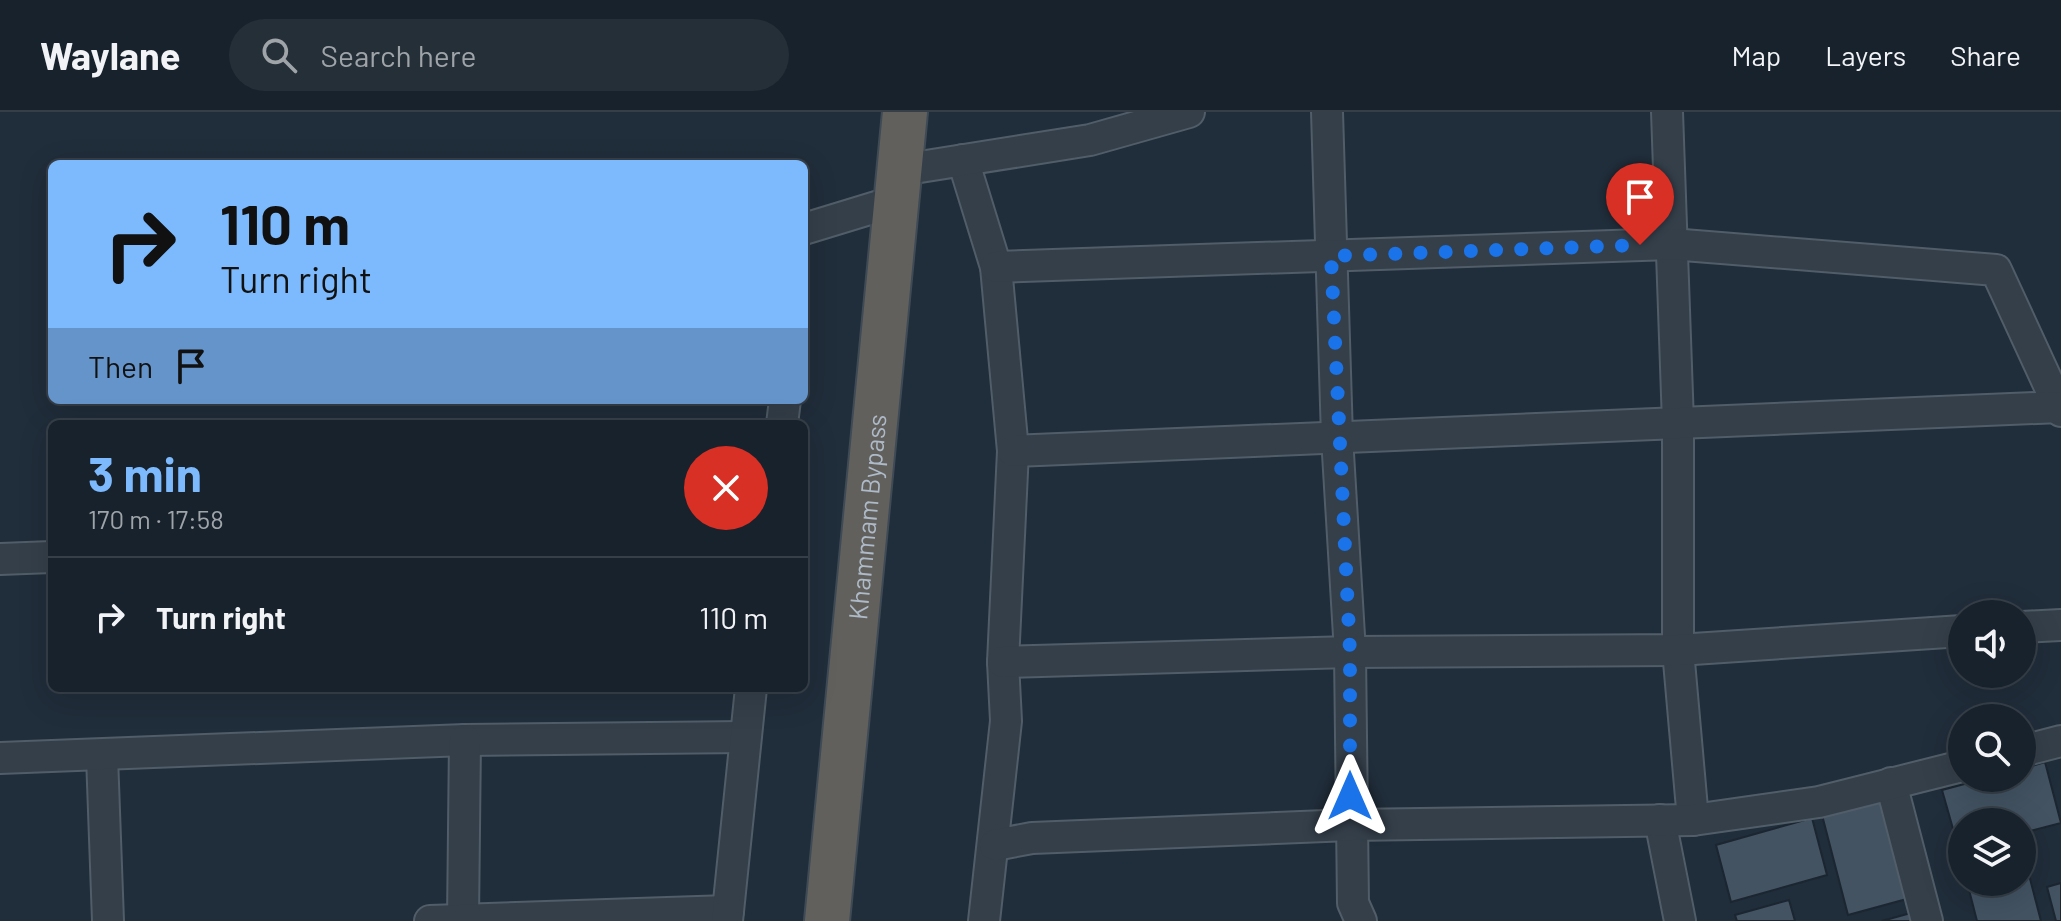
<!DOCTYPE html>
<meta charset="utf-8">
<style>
body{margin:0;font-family:Barlow,sans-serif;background:#252f38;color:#f1f3f6;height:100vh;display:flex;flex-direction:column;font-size:30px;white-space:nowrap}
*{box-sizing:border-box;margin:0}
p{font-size:26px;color:#9fa4a9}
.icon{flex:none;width:44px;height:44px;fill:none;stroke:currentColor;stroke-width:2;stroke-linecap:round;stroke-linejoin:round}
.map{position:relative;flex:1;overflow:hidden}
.panel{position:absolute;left:48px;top:308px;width:760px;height:272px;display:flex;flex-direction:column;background:#18222c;border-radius:12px;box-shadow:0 8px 32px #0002,0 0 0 2px #363f48}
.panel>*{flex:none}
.top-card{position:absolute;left:48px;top:48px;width:760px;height:244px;border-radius:12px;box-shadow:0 8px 32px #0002,0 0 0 2px #363f48;background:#7dbafd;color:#111;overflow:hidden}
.fabs{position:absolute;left:1948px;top:488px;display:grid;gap:16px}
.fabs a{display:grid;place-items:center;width:88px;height:88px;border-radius:50%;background:#18222c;box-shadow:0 8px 32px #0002,0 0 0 2px #363f48;font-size:40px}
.pin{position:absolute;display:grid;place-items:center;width:68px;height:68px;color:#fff;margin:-82px -34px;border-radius:50% 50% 50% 0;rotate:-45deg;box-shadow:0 0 8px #0007}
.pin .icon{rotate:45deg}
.me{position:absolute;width:88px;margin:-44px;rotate:0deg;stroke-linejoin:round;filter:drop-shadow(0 0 6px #0008)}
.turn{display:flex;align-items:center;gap:28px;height:168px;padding:0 40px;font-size:36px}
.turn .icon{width:104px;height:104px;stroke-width:2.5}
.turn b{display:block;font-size:56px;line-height:68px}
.then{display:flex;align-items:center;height:76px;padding:0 40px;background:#0003;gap:16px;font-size:30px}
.round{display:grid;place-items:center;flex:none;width:84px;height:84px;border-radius:42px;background:#252f38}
.overview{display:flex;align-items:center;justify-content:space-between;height:136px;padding:0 40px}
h1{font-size:48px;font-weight:700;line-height:60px;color:#7dbafd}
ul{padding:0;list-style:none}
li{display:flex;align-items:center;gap:24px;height:120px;padding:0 40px;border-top:2px solid #363f48}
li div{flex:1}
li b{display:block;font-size:30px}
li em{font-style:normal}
header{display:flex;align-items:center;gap:48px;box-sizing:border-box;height:112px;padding:0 40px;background:#18222c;border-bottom:2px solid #363f48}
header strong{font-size:38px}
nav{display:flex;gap:44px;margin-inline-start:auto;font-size:28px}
.search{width:560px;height:72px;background:#252f38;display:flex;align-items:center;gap:20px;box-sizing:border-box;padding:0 28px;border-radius:44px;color:#9fa4a9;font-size:30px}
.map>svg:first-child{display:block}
.building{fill:#435362;stroke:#1b2631;stroke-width:2}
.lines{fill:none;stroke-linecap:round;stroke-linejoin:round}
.minor-casing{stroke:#515d68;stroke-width:34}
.trunk-casing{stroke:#3e4a55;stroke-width:48}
.minor{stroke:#343f4a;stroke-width:30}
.trunk{stroke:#61605d;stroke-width:44}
.route{stroke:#1a73e8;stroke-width:14;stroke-dasharray:0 25.2}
.labels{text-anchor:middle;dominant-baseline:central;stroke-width:8;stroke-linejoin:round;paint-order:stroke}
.street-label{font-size:26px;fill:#aebac7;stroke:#19242f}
</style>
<header>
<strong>Waylane</strong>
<div class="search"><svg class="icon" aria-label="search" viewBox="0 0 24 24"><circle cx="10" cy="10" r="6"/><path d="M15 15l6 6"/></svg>Search here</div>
<nav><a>Map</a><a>Layers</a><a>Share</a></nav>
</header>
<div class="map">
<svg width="2061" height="809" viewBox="0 0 2061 809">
<rect width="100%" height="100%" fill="#202d3a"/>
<g class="building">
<path d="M 2045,650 L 2061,711 L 2022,721 L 2022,710 L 1962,710 L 1962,737 L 1959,738 L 1942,678 L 1987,666 L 2022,666 L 2022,657 Z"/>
<path d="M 1887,686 L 1914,785 L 1848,803 L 1822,703 Z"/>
<path d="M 1812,706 L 1827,763 L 1731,790 L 1716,733 Z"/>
<path d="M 2022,736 L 2041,809 L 1977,809 L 1967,770 L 2022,770 Z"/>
<path d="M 2061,771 L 2061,809 L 2056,809 L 2047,775 Z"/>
<path d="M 1789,788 L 1795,809 L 1737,809 L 1735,803 Z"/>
<path d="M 1918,799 L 1921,809 L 1882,809 Z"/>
</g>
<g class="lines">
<g class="minor-casing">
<g id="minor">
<path d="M 1327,0 L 1337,325 L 1350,540 L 1353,791 L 1361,809"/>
<path d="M 1667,0 L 1678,311 L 1678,538 L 1693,708"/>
<path d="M 963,48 L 996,155 L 1013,339 L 1003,550 L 1006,609 L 984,809"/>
<path d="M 901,58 L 1090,28 L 1189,0"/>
<path d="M 804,117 L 899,88"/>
<path d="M 996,155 L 1671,132 L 1996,158 L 2061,299"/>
<path d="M 782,312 L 785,288"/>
<path d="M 1013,339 L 2060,295"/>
<path d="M 0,447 L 52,445"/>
<path d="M 2022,515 L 2061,513"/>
<path d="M 1003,550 L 1350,540 L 1678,538 L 1962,519"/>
<path d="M 2022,639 L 2061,629"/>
<path d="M 102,644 L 108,809"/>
<path d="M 0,646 L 465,628 L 745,625"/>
<path d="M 1891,671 L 1927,809"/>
<path d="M 1660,708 L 1680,809"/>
<path d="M 995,733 L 1032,726 L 1350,713 L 1693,708 L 1819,690 L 1962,654"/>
<path d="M 463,807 L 465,628"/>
<path d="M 430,809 L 728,799"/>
<path d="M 727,809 L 751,576"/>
</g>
</g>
<g class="trunk-casing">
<g id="trunk">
<path id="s1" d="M 827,809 L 905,0"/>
</g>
</g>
<use href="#minor" class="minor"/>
<use href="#trunk" class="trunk"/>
</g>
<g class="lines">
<path class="route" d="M 1350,684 L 1350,540 L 1331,144 L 1640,133"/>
</g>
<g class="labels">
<g class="street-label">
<text stroke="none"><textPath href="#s1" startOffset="406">Khammam Bypass</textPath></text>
</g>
</g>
</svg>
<div class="fabs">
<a><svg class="icon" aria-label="sound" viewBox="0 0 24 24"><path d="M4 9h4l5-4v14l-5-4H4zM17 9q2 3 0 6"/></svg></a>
<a><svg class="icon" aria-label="search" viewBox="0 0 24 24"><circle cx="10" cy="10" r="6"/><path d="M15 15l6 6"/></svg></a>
<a><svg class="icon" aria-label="layers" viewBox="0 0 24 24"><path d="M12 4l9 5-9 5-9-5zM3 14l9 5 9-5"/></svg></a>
</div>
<div class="pin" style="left:1640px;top:133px;background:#d93025"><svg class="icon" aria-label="arrive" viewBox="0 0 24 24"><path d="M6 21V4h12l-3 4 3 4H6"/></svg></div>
<svg class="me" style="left:1350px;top:684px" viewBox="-20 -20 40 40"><path d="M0-17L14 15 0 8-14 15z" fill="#1a73e8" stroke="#fff" stroke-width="4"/></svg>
<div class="top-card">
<div class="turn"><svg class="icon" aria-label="right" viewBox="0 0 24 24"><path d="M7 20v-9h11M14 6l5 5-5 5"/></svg><div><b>110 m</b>Turn right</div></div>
<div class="then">Then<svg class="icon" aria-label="arrive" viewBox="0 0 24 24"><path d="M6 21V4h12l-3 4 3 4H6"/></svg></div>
</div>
<section class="panel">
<div class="overview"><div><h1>3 min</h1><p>170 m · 17:58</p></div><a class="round" style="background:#d93025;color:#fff"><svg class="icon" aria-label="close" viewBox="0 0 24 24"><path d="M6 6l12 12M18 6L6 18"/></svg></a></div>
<ul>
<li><svg class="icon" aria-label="right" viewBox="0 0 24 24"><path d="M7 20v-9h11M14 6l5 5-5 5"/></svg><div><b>Turn right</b></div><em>110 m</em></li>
</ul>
</section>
</div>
